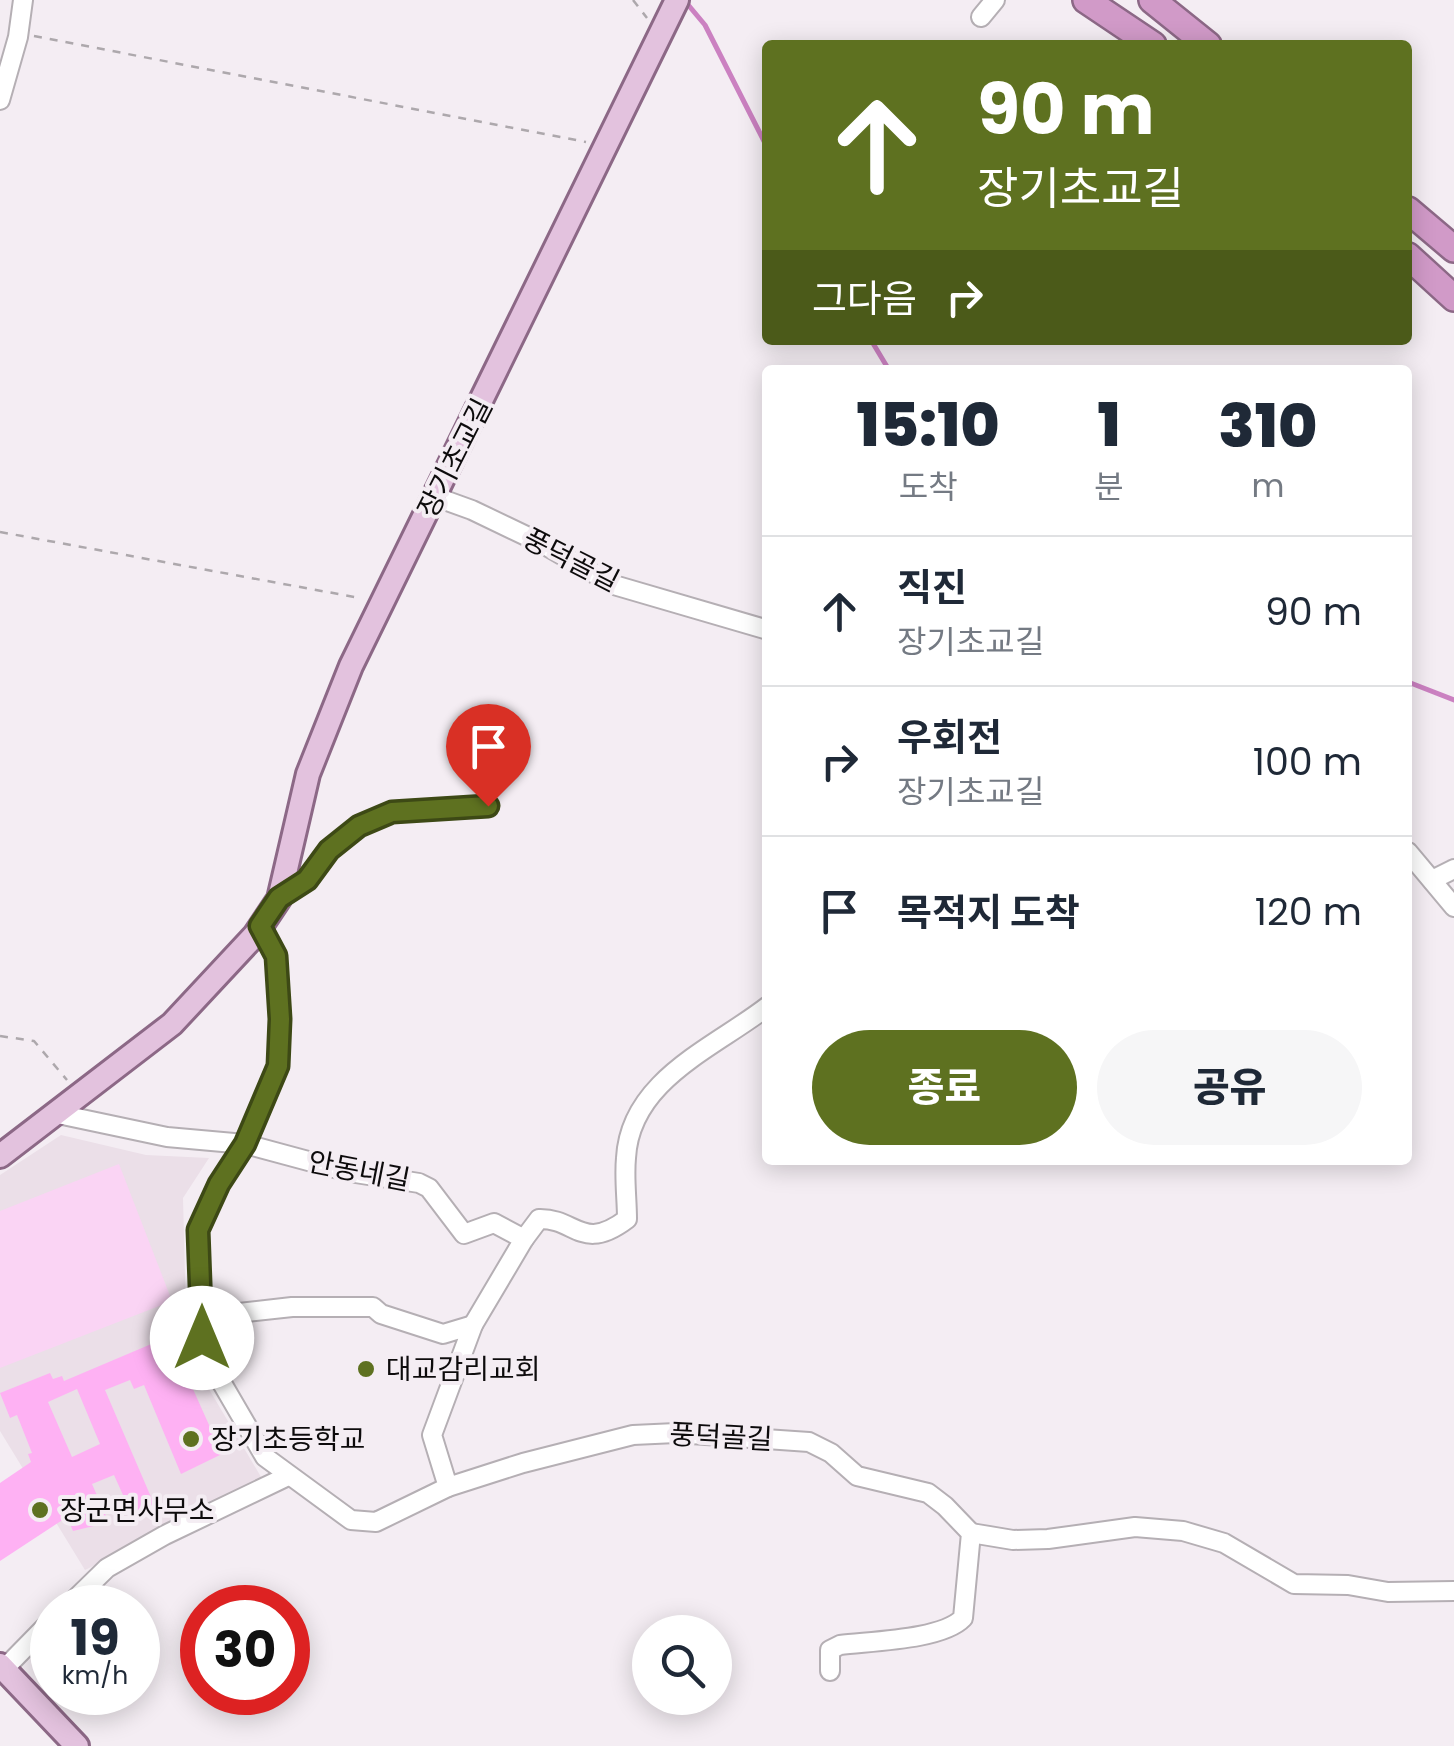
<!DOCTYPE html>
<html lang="ko">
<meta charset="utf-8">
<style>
body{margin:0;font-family:Poppins,"Noto Sans KR",sans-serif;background:#f6f6f7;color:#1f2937;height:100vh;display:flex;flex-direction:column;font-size:38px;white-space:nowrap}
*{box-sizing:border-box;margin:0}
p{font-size:32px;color:#747a83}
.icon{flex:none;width:55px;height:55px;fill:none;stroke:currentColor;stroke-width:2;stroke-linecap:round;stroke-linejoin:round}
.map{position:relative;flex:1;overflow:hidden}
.panel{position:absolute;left:762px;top:365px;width:650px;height:800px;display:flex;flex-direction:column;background:#fff;border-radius:10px;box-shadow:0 5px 25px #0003}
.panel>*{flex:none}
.top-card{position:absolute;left:762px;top:40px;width:650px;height:305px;border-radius:10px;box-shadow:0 5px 25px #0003;background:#5e7120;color:#fff;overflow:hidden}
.fabs{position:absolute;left:632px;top:1615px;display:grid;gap:20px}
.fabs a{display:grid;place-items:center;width:100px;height:100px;border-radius:50%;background:#fff;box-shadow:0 5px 25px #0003;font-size:50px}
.speed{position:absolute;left:30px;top:1585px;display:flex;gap:20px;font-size:50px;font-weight:700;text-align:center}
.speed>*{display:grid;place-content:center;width:130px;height:130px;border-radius:50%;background:#fff;box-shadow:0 5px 25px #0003;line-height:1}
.speed small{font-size:25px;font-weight:400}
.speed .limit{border:15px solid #d22;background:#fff;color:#111}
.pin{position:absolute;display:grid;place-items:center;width:85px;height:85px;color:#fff;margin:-102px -42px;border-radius:50% 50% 50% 0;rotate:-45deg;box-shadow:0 0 10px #0007}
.pin .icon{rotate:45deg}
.me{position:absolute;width:110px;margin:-55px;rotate:0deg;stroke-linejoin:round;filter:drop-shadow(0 0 8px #0008)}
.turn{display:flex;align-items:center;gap:35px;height:210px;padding:0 50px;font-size:45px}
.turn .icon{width:130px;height:130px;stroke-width:2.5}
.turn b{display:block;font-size:70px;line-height:85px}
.then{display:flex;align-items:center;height:95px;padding:0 50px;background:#0003;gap:20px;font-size:38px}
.eta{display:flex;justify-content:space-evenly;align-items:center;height:170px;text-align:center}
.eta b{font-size:60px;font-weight:800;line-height:70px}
.cta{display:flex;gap:20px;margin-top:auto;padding:20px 50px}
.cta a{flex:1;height:115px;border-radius:60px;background:#5e7120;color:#fff;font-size:40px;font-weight:800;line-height:115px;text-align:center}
.cta a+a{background:#f6f6f7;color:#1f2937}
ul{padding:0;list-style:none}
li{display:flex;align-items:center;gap:30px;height:150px;padding:0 50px;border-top:2px solid #e0e1e3}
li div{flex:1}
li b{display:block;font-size:38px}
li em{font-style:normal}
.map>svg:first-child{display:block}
.built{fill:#ebdfe8}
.green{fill:#fad4f4}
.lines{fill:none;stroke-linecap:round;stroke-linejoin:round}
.stream{stroke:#cb81c1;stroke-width:5}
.building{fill:#feb1f3;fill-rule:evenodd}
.minor-casing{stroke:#b5afb4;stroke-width:22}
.major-casing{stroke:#8c6886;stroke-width:28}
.highway-casing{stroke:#8c6886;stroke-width:30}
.path{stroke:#ada8ac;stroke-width:2.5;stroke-dasharray:8 8;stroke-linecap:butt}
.minor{stroke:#fff;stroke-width:18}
.major{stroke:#e3c2de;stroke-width:22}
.highway{stroke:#d19ac8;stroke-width:25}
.route-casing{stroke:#3d4915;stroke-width:25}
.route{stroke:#5e7120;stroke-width:18}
.poi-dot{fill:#5e7120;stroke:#f4edf3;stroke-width:4}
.labels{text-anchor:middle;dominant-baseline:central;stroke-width:8;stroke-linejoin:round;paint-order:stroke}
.street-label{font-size:28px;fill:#0d0b0c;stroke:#f4edf3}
.poi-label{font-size:28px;fill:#0d0b0c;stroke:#f4edf3;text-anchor:start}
</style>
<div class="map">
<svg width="1454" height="1746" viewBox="0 0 1454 1746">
<rect width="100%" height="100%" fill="#f4edf3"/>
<path class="built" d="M 61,1135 L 146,1155 L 209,1158 L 183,1198 L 187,1352 L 264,1482 L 85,1570 L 0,1431 L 0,1175 Z"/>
<path class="green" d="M 119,1164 L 172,1301 L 0,1368 L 0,1211 Z"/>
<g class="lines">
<g class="stream">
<path d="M 684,0 L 705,25 L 768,149"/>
<path d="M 871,340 L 889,370"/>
<path d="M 1408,682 L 1454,700"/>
</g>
</g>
<path class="building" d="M 156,1342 L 171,1375 L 184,1369 L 222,1454 L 181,1474 L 144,1385 L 134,1389 L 130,1380 L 105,1390 L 154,1504 L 132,1515 L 114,1475 L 92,1484 L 106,1516 L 97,1521 L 98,1525 L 73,1531 L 67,1517 L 0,1561 L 0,1483 L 31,1462 L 28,1454 L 32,1453 L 17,1415 L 10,1418 L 0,1393 L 50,1373 L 53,1379 L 62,1376 L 64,1381 ZM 77,1389 L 100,1444 L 72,1457 L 48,1402 Z"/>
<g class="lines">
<g class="minor-casing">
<g id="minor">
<path d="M 981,17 L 995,0"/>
<path d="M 0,100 L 18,37 L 23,0"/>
<path d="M 436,497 L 472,510 L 543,544 L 614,585 L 768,630"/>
<path d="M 1408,852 L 1454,907"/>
<path d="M 1432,880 L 1454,869"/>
<path d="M 279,899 L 307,880 L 329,850 L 359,826 L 392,812 L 488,806"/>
<path d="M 261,926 L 276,955 L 280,1019 L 278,1065 L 245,1144 L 349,1172 L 419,1183 L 429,1188 L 464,1234 L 494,1223 L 524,1239 L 473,1325"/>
<path d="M 58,1114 L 167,1137 L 245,1144 L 219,1184 L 198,1230 L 201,1338 L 205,1354 L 265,1457 L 351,1520 L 376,1522 L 448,1487 L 432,1435 L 473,1325 L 443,1334 L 381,1314 L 373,1307 L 292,1307 L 203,1317"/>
<path d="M 524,1239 L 539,1219 C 576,1218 582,1253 627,1219 C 627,1199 624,1178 626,1158 C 630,1080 714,1048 768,1006"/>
<path d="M 448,1487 L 523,1463 L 633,1435 L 676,1433 L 809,1442 L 831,1453 L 857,1476 L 928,1493 L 945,1506 L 971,1533 L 963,1618 C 942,1640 871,1641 840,1645 L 830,1650 L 830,1671"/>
<path d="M 971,1533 L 1013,1540 L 1048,1539 L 1135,1527 L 1183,1531 L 1224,1543 L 1294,1584 L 1348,1585 L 1388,1592 L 1454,1591"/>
<path d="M 66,1608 L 107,1568 L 165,1535 L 288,1476"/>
<path d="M 4,1669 L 52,1620"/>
</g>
</g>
<g class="major-casing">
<g id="major">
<path d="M 0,1156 L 172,1024 L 255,935 L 279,899 L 308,774 L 351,666 L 677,0"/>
<path d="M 0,1665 L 77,1746"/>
</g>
</g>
<g class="highway-casing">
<g id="highway">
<path d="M 1086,0 L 1153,45"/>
<path d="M 1152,0 L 1208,45"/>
<path d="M 1408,210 L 1454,249"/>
<path d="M 1408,256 L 1454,298"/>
</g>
</g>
<g class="path">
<path d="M 633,0 L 647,18"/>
<path d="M 34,36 L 586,142"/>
<path d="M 0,532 L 360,598"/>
<path d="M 0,1036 L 34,1041 L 67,1080"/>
</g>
<use href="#minor" class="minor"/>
<use href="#major" class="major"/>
<use href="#highway" class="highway"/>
</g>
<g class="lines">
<g class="route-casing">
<path id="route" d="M 202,1338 L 198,1230 L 219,1184 L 245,1144 L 278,1066 L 280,1019 L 276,956 L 260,926 L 279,898 L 307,880 L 329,850 L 359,826 L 392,812 L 488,806"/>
</g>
<use href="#route" class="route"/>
</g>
<g class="poi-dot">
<circle cx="366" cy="1369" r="10"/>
<circle cx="191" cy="1439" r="10"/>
<circle cx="40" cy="1510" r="10"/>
</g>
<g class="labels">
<g class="street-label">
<text transform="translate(455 458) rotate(-63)">장기초교길</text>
<text transform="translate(571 560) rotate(27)">풍덕골길</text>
<text transform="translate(359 1171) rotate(11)">안동네길</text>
<text transform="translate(721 1437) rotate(3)">풍덕골길</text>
</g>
<g class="poi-label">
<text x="386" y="1369">대교감리교회</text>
<text x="211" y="1439">장기초등학교</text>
<text x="60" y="1510">장군면사무소</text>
</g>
</g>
</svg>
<div class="fabs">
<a><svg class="icon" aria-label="search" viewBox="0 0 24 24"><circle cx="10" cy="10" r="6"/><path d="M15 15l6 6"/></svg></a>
</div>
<div class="speed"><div>19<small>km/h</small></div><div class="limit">30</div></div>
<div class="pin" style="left:488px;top:806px;background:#d93025"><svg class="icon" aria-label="arrive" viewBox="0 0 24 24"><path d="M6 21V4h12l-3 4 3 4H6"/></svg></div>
<svg class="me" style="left:202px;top:1338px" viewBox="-20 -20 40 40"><circle r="19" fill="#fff"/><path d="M0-13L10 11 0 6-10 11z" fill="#5e7120"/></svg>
<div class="top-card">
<div class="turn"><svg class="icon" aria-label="ahead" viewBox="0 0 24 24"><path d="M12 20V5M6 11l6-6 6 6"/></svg><div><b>90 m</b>장기초교길</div></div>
<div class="then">그다음<svg class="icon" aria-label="right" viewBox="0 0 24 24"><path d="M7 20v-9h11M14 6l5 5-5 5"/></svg></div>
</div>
<section class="panel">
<div class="eta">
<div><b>15:10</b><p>도착</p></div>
<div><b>1</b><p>분</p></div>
<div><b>310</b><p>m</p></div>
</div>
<ul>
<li><svg class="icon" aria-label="ahead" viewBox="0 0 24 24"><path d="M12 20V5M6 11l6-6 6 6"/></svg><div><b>직진</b><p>장기초교길</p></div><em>90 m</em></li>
<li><svg class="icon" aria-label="right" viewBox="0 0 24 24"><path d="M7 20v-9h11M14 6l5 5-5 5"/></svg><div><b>우회전</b><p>장기초교길</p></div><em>100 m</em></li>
<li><svg class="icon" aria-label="arrive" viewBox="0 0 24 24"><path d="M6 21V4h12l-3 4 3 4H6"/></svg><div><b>목적지 도착</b></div><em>120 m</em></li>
</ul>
<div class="cta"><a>종료</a><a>공유</a></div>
</section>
</div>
